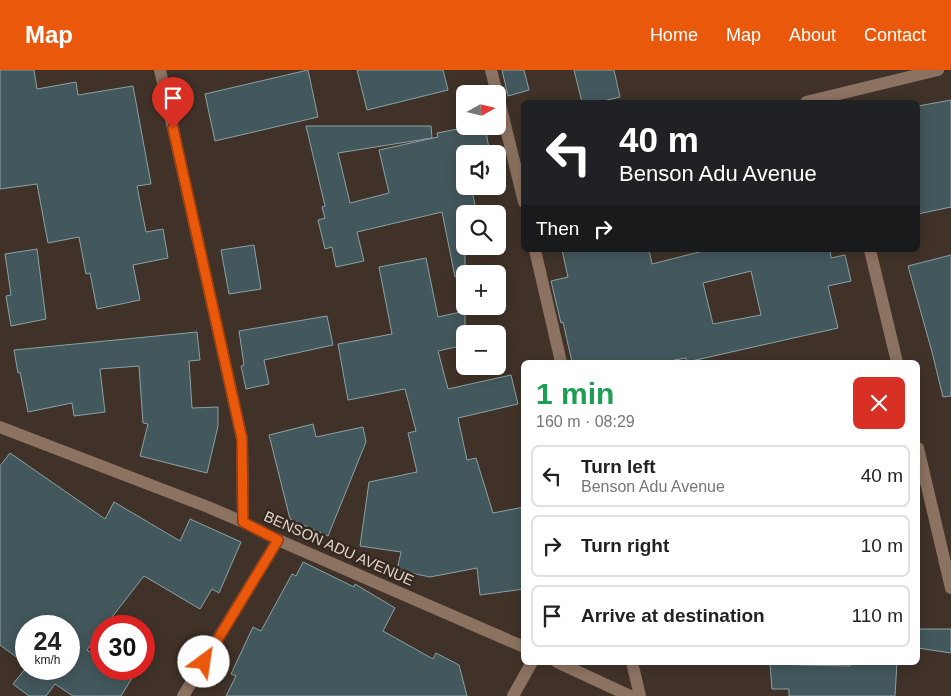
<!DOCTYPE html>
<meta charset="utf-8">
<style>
body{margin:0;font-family:Arial,sans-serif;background:#f6f6f6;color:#222;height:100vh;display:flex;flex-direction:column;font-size:19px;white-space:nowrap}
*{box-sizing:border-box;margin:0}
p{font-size:16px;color:#767676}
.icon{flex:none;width:28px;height:28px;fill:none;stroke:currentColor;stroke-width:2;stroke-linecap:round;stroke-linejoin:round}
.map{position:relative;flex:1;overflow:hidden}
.drawer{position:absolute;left:521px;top:290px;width:399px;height:305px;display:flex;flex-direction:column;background:#fff;border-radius:8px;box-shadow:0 2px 12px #0003}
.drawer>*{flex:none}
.banner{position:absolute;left:521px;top:30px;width:399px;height:152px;border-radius:8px;box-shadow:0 2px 12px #0003;background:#202124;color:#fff;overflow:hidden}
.needle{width:32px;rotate:82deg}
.controls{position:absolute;left:456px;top:15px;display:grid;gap:10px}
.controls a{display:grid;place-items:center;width:50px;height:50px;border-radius:8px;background:#fff;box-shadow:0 2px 12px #0003;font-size:25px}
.speed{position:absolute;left:15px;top:545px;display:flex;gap:10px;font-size:25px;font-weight:700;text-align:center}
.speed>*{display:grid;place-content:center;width:65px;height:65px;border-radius:50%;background:#fff;box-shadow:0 2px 12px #0003;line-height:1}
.speed small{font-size:12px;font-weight:400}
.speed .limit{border:8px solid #d22;background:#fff;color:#111}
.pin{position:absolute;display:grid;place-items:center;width:42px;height:42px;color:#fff;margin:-51px -21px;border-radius:50% 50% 50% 0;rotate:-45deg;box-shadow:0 0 5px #0007}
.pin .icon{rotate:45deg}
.me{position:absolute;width:55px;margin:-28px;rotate:31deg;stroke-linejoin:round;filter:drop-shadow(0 0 4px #0008)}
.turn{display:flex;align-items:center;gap:18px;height:105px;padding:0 15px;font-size:22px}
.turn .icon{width:65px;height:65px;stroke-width:2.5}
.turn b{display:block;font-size:35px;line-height:42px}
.then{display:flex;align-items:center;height:48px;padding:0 15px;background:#0003;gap:10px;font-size:19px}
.round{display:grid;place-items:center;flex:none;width:52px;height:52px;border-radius:8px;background:#f6f6f6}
.head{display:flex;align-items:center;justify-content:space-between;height:85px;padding:0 15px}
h1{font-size:30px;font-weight:800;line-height:38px;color:#1e9e55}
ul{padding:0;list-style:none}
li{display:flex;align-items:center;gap:15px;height:62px;margin:0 10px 8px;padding:0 5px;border:2px solid #e0e0e0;border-radius:8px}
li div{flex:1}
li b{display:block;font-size:19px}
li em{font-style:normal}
header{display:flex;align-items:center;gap:30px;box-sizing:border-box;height:70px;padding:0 25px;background:#ea580c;color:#fff}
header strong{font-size:24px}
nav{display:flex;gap:28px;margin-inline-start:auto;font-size:18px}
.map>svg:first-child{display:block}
.building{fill:#43585c;stroke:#8aa2a5;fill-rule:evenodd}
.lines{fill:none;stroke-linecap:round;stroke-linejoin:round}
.minor{stroke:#8c7261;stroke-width:12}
.route-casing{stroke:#983908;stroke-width:12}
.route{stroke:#ea580c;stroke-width:9}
.labels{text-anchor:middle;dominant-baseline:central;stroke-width:5;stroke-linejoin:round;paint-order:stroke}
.street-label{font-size:15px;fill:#ddd4ce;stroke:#36281f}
</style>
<header>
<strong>Map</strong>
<nav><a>Home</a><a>Map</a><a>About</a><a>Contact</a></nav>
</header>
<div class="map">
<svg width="951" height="626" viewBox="0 0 951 626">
<rect width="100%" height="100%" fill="#403228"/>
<g class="building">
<path d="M 0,0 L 34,0 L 37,19 L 76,12 L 78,25 L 133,16 L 151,114 L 137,116 L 146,162 L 163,159 L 168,188 L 133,195 L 140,230 L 97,239 L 90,203 L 86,204 L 79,167 L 48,173 L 37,114 L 0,119 Z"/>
<path d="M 308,0 L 318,47 L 215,71 L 205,24 Z"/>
<path d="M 357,0 L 443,0 L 448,20 L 367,40 Z"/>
<path d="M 502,0 L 524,0 L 529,20 L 508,26 Z"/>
<path d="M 574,0 L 614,0 L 620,27 L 599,32 L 582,32 Z"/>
<path d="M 951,30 L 951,137 L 918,144 L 918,36 Z"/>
<path d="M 306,56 L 431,56 L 432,68 L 338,83 L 350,133 L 389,123 L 379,80 L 438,67 L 437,63 L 474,56 L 485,56 L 490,84 L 463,84 L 465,93 L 465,116 L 471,116 L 477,144 L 465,144 L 465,206 L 455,207 L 442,142 L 357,162 L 364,191 L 336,197 L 332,177 L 325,179 L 318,150 L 325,148 L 322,137 L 325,136 Z"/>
<path d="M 254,175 L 261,219 L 229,224 L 221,180 Z"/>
<path d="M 37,179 L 46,249 L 11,256 L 6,226 L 11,225 L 5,184 Z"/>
<path d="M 562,180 L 649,180 L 652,194 L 707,180 L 830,180 L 831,188 L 845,185 L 851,211 L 828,216 L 838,258 L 687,292 L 686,288 L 664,292 L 572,292 L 563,252 L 561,253 L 551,211 L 568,207 ZM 751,201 L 761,245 L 713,254 L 703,213 Z"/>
<path d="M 951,185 L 951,326 L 943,327 L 932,282 L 908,196 Z"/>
<path d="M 426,188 L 438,247 L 465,241 L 465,275 L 438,281 L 448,319 L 511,305 L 518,334 L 458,348 L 467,390 L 476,388 L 493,443 L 524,437 L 524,519 L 480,525 L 477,498 L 430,507 L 397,500 L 401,482 L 360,476 L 369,412 L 417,402 L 408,363 L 416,361 L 405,319 L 348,330 L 338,274 L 392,264 L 379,197 Z"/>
<path d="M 327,246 L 333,275 L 264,290 L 269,314 L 246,319 L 241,296 L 244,295 L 239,261 Z"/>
<path d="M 197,262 L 200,290 L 189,291 L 192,338 L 218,337 L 218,356 L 207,403 L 140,386 L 148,354 L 143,353 L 139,296 L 100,299 L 105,342 L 74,346 L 72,333 L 28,342 L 20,302 L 18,303 L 14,280 Z"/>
<path d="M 313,354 L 316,367 L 363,357 L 366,372 L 328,466 L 290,449 L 269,365 Z"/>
<path d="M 10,383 L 105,449 L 114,432 L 180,471 L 190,449 L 241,472 L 219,523 L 212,519 L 200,539 L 144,506 L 105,556 L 101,556 L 101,561 L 87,580 L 101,589 L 101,599 L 117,599 L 132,608 L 121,626 L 73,626 L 55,614 L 46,626 L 29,626 L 13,614 L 25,599 L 69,599 L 69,556 L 26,556 L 26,594 L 0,575 L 0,396 Z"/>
<path d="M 303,492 L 354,517 L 355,514 L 395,538 L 383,561 L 433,589 L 436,583 L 459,595 L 467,626 L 226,626 L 236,606 L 231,604 L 253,557 L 261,561 L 292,504 L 296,506 Z"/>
<path d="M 918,559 L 951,559 L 951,583 L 918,578 Z"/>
<path d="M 850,592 L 897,592 L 895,626 L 789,626 L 789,619 L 772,619 L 770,594 L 850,596 Z"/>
</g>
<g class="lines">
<g class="minor">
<path d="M 160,0 L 242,369 L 243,452"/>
<path d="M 491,0 L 497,24"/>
<path d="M 498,26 L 524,132"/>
<path d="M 806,32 L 938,0"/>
<path d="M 535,180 L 561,292"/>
<path d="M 870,180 L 897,292"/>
<path d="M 0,357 L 208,437 L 243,452 L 278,470 L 524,577"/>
<path d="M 918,378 L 951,518"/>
<path d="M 557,592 L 630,626"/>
<path d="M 632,592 L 640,626"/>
<path d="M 183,626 L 278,470"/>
<path d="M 513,626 L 532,592"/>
</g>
</g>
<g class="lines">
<g class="route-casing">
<path id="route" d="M 173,58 L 242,369 L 243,452 L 278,470 L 204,592"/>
</g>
<use href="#route" class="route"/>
</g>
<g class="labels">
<g class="street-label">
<text transform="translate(339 478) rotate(24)">BENSON ADU AVENUE</text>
</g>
</g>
</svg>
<div class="controls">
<a><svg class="needle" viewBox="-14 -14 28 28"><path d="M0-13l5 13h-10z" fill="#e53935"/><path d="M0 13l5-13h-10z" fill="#767676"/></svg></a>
<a><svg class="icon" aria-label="sound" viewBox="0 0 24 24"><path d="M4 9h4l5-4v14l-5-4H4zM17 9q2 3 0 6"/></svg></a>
<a><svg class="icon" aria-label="search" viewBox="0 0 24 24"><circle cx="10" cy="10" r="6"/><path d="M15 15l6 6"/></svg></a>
<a>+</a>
<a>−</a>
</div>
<div class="speed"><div>24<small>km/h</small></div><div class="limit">30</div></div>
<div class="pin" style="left:173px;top:58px;background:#d93025"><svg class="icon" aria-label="arrive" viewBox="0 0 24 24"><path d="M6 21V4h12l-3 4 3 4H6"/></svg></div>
<svg class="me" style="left:204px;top:592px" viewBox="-20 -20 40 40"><circle r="19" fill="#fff"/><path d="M0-13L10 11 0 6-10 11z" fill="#ea580c"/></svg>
<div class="banner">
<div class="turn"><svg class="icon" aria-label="left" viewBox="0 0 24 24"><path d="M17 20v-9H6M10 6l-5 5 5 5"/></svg><div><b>40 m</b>Benson Adu Avenue</div></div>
<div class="then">Then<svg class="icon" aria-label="right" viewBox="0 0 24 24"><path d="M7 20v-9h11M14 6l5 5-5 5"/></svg></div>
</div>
<section class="drawer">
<div class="head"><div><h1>1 min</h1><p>160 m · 08:29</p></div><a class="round" style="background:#d93025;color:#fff"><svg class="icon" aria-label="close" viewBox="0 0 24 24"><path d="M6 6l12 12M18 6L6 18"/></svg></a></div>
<ul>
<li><svg class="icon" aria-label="left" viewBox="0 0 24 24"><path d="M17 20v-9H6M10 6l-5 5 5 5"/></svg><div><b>Turn left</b><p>Benson Adu Avenue</p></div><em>40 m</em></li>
<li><svg class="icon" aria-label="right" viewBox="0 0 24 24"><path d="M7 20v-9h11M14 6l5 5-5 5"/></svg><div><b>Turn right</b></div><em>10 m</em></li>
<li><svg class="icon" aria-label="arrive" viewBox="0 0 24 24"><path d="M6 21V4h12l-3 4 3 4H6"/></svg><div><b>Arrive at destination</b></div><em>110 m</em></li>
</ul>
</section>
</div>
